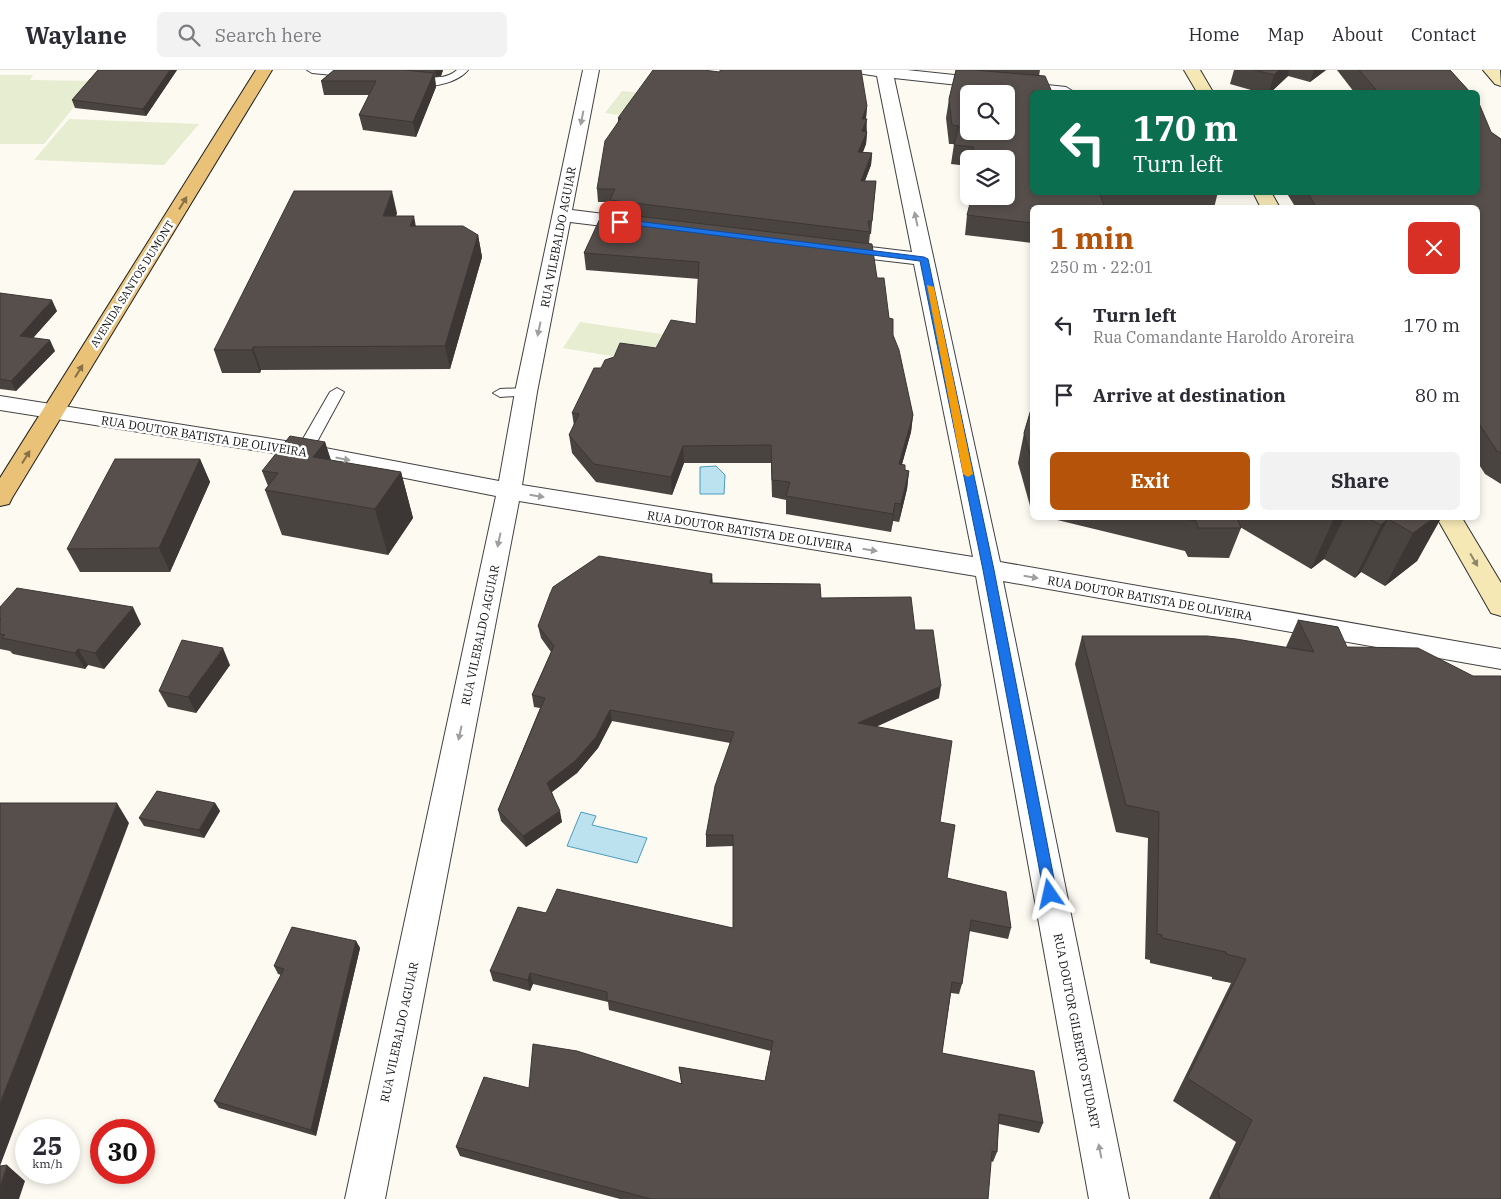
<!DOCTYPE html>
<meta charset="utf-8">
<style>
body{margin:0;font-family:"IBM Plex Serif",serif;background:#f2f2f3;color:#2b2b33;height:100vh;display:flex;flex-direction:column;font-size:19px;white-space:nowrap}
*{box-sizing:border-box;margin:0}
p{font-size:16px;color:#7c7c81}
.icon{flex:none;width:28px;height:28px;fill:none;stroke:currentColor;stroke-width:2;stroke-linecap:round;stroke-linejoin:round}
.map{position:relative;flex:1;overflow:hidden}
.details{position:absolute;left:1030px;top:135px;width:450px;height:315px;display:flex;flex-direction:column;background:#fff;border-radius:8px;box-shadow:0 2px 8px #0003}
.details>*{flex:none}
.guide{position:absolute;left:1030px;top:20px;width:450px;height:105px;border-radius:8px;box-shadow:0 2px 8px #0003;background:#0b6e4f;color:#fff;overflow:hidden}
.fabs{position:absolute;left:960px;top:15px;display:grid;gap:10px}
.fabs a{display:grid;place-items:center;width:55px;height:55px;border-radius:8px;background:#fff;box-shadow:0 2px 8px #0003;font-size:25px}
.speed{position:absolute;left:15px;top:1049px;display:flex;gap:10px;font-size:25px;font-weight:700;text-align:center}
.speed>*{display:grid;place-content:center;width:65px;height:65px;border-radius:50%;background:#fff;box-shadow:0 2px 8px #0003;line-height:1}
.speed small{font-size:12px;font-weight:400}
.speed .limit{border:8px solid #d22;background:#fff;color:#111}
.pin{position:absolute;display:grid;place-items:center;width:42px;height:42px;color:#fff;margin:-21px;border-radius:10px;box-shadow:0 2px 8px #0006}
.me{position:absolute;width:55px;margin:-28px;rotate:349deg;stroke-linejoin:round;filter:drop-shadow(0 0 4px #0008)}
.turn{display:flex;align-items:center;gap:18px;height:105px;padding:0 20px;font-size:22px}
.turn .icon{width:65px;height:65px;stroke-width:2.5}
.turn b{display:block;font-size:35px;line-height:42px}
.round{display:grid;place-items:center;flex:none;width:52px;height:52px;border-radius:8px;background:#f2f2f3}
.head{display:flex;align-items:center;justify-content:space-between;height:85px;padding:0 20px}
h1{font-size:30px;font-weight:700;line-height:38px;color:#b45309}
.cta{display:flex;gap:10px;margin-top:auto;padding:10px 20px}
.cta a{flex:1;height:58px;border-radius:8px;background:#b45309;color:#fff;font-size:20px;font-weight:700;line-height:58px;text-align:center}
.cta a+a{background:#f2f2f3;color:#2b2b33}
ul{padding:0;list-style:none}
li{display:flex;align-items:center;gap:15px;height:70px;padding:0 20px}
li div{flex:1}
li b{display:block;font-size:19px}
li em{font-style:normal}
header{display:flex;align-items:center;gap:30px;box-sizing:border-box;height:70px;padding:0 25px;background:#fff;border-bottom:1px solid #e1e1e2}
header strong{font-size:24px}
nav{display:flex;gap:28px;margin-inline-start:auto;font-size:18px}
.search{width:350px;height:45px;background:#f2f2f3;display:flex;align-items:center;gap:12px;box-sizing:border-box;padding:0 18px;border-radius:8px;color:#7c7c81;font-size:19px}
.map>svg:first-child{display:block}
.pitch{fill:#e6edd0}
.water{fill:#bce1ef;stroke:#4b9cbe}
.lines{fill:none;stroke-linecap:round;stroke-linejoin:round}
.lane-casing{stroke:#424242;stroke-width:2}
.street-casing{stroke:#424242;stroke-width:2}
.secondary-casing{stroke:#313131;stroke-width:2}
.primary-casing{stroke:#202020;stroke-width:2}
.lane{fill:#fff;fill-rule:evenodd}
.street{fill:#fff;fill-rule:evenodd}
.secondary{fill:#f6e8b5;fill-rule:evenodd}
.primary{fill:#e9c177;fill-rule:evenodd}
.wall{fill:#4a4441}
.shaded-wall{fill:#3c3735}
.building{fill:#564f4c;stroke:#3c3735;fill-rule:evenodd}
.oneway{fill:#9f9f9f}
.oneway2{fill:#877148}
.oneway3{fill:#8e866a}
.route{fill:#1a73e8;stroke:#114b97}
.slow{fill:#f59e0b}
.labels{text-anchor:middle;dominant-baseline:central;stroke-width:5;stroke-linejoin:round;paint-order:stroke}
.far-street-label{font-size:11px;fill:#0f0f0f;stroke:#fff}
.street-label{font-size:12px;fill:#0f0f0f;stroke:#fff}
</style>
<header>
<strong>Waylane</strong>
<div class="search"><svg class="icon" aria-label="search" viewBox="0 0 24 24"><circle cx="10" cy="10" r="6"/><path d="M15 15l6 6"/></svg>Search here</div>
<nav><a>Home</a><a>Map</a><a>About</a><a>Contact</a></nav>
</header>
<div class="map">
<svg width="1501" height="1129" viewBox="0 0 1501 1129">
<rect width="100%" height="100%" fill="#fdfaf2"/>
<g class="pitch">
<path d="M 0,5 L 33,5 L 30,10 L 95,11 L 44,74 L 0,74 Z"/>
<path d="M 622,21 L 651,24 L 635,47 L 605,43 Z"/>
<path d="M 69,49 L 199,54 L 164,95 L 34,90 Z"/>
<path d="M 580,252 L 668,265 L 653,293 L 563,278 Z"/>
</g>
<g class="water">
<path d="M 716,396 L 725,405 L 724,424 L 700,424 L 700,397 Z"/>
<path d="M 581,742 L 596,746 L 592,755 L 647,768 L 637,793 L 567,776 Z"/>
</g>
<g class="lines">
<g class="lane-casing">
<g id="lane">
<path d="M 307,0 L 344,0 L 359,4 L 354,7 L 312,3 Z"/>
<path d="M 457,0 L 468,0 C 457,14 421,22 407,10 C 418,1 440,15 457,0 Z"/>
<path d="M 337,318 L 344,322 L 312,381 L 309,384 L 299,384 L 296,381 L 330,322 Z"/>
<path d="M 526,318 L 533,322 L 531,325 L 500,327 L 493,323 L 500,319 Z"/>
</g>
</g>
<g class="street-casing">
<path id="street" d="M 583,0 L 599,0 L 572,140 L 636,148 L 643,150 L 646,154 L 643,158 L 636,160 L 570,152 L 537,322 L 522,415 L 973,487 L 914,194 L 837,185 L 830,183 L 827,179 L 830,175 L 837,173 L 912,182 L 877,6 L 857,3 L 855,0 L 907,0 L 1066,17 L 1074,22 L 1032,23 L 894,8 L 1000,492 L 1501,579 L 1501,599 L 1003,511 L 1129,1129 L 1089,1129 L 976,506 L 519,431 L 385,1129 L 345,1129 L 496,426 L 304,388 L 0,340 L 0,326 L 304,374 L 499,411 L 515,322 Z"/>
</g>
<g class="secondary-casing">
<g id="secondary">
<path d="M 1184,0 L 1200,0 L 1213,22 L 1197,22 Z"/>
<path d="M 1483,0 L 1500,0 L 1501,16 L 1495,14 Z"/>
<path d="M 1253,122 L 1271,122 L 1280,138 L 1261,138 Z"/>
<path d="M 1437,448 L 1462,448 L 1501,513 L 1501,546 L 1491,543 Z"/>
</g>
</g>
<g class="primary-casing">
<path id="primary" d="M 256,0 L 272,0 L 12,428 L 9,434 L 0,436 L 0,408 Z"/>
</g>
<use href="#lane" class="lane"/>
<use href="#street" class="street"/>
<use href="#secondary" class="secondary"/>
<use href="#primary" class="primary"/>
</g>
<g class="wall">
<path d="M 98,0 L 177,0 L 146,46 L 75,38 L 72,30 Z"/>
<path d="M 334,0 L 443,0 L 441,6 L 435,7 L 436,17 L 416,67 L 363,60 L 359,45 L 369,25 L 324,25 L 321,11 Z"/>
<path d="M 956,0 L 1040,0 L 1039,6 L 1032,122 L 1218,122 L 1214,138 L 1205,138 L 1186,135 L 1185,138 L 1120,138 L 1104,136 L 1032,138 L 1032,173 L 965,165 L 967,145 L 1006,89 L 969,89 L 969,125 L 962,125 L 965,105 L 968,96 L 951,94 L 954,74 L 949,74 L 946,48 L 949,29 Z"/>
<path d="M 1234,0 L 1326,0 L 1310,12 L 1288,6 L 1271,22 L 1258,22 L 1230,14 Z"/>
<path d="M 1337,0 L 1450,0 L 1470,22 L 1354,22 Z"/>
<path d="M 867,36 L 866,49 L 867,62 L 866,74 L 863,82 L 872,83 L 871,95 L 865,111 L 876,111 L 871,164 L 870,164 L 869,173 L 877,208 L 893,265 L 913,345 L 911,362 L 902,394 L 905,400 L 909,401 L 907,419 L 899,452 L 893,451 L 891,462 L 786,444 L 786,430 L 772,427 L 771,393 L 684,393 L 672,425 L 596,412 L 572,383 L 569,365 L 574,356 L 572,343 L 601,298 L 656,278 L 696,254 L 699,209 L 586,200 L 584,183 L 611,143 L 610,132 L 598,132 L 597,119 L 618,51 L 618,48 Z"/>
<path d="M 1491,62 L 1501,69 L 1501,414 L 1485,404 L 1478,393 L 1478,138 L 1296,138 L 1286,122 L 1478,122 Z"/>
<path d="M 397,143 L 396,146 L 416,156 L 478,165 L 482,187 L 450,299 L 261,300 L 260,303 L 222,303 L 214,280 Z"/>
<path d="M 0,223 L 57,241 L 33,268 L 55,281 L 16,321 L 0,319 Z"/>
<path d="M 1032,336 L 1032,443 L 1018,393 L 1024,363 Z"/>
<path d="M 325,372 L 331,390 L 401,402 L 413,448 L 388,485 L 282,465 L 265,420 L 268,416 L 262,401 Z"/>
<path d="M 200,389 L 210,412 L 170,502 L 80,502 L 67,479 Z"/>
<path d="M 1049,448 L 1441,448 L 1417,491 L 1385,516 L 1361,502 L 1355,508 L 1324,489 L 1311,499 L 1240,457 L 1241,458 L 1229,488 L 1188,487 L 1185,481 Z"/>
<path d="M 713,513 L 821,528 L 915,560 L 939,628 L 876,657 L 940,752 L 947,808 L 1011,858 L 1008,869 L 969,861 L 962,914 L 959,924 L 951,923 L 942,983 L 1043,1053 L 1039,1063 L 999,1054 L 997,1082 L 993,1092 L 991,1091 L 988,1129 L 620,1129 L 460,1086 L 456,1077 L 529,1018 L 681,1013 L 679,997 L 765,1011 L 771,981 L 609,940 L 608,932 L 533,914 L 530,921 L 493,911 L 490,901 L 546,843 L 733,858 L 733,776 L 706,777 L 706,765 L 730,673 L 612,651 L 598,678 L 577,703 L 552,722 L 562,752 L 526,777 L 501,751 L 498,740 L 540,638 L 534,637 L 532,625 L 551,582 L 541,568 L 538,556 Z"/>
<path d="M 0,537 L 141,554 L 104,599 L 88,595 L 85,599 L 13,584 L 10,581 L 0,579 Z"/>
<path d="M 1298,550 L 1338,557 L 1501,1129 L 1209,1129 L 1236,1072 L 1173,1031 L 1231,913 L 1212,909 L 1212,907 L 1150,893 L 1150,890 L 1145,889 L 1148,768 L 1116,762 L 1075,594 L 1082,566 L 1286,577 Z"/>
<path d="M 230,595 L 196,643 L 168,637 L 159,621 Z"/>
<path d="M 215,733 L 220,741 L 204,768 L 144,756 L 139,748 Z"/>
<path d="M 356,871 L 360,878 L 316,1066 L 219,1038 L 214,1031 L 281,905 L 278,904 L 274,896 Z"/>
</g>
<g class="shaded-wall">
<path d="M 170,0 L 177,0 L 146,46 L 143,39 Z"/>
<path d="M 435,0 L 443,0 L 441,6 L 436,7 Z"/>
<path d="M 1279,0 L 1289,0 L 1288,6 L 1271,22 L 1269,22 L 1274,5 Z"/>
<path d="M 1314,0 L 1326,0 L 1310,12 Z"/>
<path d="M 434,3 L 436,17 L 416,67 L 413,52 Z"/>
<path d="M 867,36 L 866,48 L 862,61 L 862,49 Z"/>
<path d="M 867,49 L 866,62 L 862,61 Z"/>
<path d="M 867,62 L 866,74 L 858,94 L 858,82 Z"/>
<path d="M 872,83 L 871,95 L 860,123 L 861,111 Z"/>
<path d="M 392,121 L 397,143 L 388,168 L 383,146 Z"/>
<path d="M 414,146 L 418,168 L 410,156 Z"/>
<path d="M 478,165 L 482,187 L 450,299 L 445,276 Z"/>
<path d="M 52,230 L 57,241 L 25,277 L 20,266 Z"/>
<path d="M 50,270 L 55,281 L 16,321 L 11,311 Z"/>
<path d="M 253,277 L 261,300 L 260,303 L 252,280 Z"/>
<path d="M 913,345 L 911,362 L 897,412 L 899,394 Z"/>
<path d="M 325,372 L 339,417 L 313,387 Z"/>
<path d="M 683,376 L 684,393 L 672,425 L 671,407 Z"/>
<path d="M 200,389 L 210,412 L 170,502 L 159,478 Z"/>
<path d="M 909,401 L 907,419 L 899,452 L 901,434 Z"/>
<path d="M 401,402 L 413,448 L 388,485 L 375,439 Z"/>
<path d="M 895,433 L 893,451 L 891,462 L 893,444 Z"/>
<path d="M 1334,448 L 1344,448 L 1324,489 L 1311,499 Z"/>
<path d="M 1434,448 L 1441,448 L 1417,491 L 1385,516 L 1413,463 Z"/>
<path d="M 1388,449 L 1361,502 L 1355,508 L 1381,455 Z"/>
<path d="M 712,504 L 713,516 L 710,513 Z"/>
<path d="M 133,537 L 141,554 L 104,599 L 95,583 Z"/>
<path d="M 223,578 L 230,595 L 196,643 L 188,627 Z"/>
<path d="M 78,579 L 88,595 L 85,599 L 75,583 Z"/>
<path d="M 941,616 L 939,628 L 857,665 L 858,653 Z"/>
<path d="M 610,640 L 612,651 L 598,678 L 577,703 L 549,724 L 547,713 Z"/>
<path d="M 117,733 L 129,753 L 0,1096 L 0,1033 Z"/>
<path d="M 215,733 L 220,741 L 204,768 L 199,760 Z"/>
<path d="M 560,741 L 562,752 L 526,777 L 523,766 Z"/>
<path d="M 356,871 L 360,878 L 316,1066 L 311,1060 Z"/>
<path d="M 530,903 L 533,914 L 530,921 L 528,910 Z"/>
<path d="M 7,1095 L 25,1111 L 19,1129 L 0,1129 L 0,1117 Z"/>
</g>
<g class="building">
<path d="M 98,0 L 170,0 L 143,39 L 72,30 Z"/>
<path d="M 334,0 L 404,0 L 434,3 L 413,52 L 359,45 L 376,11 L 321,11 Z"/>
<path d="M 653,0 L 703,0 L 720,2 L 720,0 L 861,0 L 867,36 L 862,49 L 867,49 L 862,61 L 867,62 L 858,82 L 872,83 L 861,111 L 876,111 L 872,151 L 868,151 L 870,162 L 610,130 L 615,119 L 597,119 L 605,71 L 621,48 L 618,48 Z"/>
<path d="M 956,0 L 974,0 L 1045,6 L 1052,22 L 1032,22 L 1032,122 L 1099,122 L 1105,138 L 1032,138 L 1032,153 L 967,145 L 972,126 L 1006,126 L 1006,89 L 970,89 L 974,77 L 954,75 L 959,56 L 952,55 L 949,29 ZM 969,24 L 1006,24 L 1006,61 L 969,61 Z"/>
<path d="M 1255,0 L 1279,0 L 1274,5 Z"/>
<path d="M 1359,0 L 1450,0 L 1470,22 L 1378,22 Z"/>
<path d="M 1478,31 L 1491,62 L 1501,69 L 1501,383 L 1497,381 L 1478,352 L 1478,138 L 1317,138 L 1307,122 L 1478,122 Z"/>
<path d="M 969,93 L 969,106 L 965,105 Z"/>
<path d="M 294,121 L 392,121 L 383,146 L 414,146 L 410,156 L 463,156 L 478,165 L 445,276 L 253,277 L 252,280 L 214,280 Z"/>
<path d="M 1163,122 L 1189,122 L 1189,125 Z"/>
<path d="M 603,142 L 872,174 L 877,208 L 884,208 L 889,248 L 893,249 L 893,265 L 899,280 L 913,345 L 899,394 L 905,395 L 905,400 L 909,401 L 901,434 L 895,433 L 893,444 L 786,426 L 790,412 L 772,410 L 771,375 L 683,376 L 671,407 L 594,394 L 569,365 L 579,344 L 572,343 L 594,298 L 601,298 L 605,290 L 614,287 L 620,273 L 656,278 L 671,250 L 696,254 L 699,192 L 584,183 Z"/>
<path d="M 0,223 L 52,230 L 20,266 L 50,270 L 11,311 L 0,309 Z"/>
<path d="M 1032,336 L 1032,392 L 1024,363 Z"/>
<path d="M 290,366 L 325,372 L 313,387 L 401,402 L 375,439 L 265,420 L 278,403 L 262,401 Z"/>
<path d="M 115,389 L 200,389 L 159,478 L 67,479 Z"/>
<path d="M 1181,448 L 1237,448 L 1241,458 L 1198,458 L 1196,451 Z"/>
<path d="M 1368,448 L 1434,448 L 1413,463 L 1388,449 L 1381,455 Z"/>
<path d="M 599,486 L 712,504 L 710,513 L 820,514 L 821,528 L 911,527 L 915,560 L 933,560 L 941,616 L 858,653 L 952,671 L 940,752 L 955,755 L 947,808 L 1006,822 L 1011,858 L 971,850 L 962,914 L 952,912 L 942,983 L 1034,1001 L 1043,1053 L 999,1044 L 997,1082 L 992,1081 L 988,1129 L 651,1129 L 456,1077 L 484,1007 L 529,1018 L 533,974 L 577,981 L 682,1014 L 679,997 L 765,1011 L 773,971 L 607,930 L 607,922 L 530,903 L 528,910 L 490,901 L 518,837 L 546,843 L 557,819 L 733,858 L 733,765 L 706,765 L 715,716 L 734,662 L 610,640 L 596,667 L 575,691 L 547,713 L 560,741 L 523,766 L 498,740 L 545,628 L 532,625 L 554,576 L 538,556 L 550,524 L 553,517 Z"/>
<path d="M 17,518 L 133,537 L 95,583 L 78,579 L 75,583 L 2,568 L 5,565 L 0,564 L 0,550 L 1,549 L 0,548 L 0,537 Z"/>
<path d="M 1298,550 L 1338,557 L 1347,577 L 1418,578 L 1473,606 L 1501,606 L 1501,1129 L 1220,1129 L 1218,1122 L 1252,1050 L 1187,1008 L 1246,889 L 1226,884 L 1226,882 L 1162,868 L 1162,865 L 1157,864 L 1159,742 L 1126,735 L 1082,566 L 1207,566 L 1236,569 L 1314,582 Z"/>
<path d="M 182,570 L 223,578 L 188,627 L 159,621 Z"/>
<path d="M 157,721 L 215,733 L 199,760 L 139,748 Z"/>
<path d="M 0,733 L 117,733 L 0,1033 Z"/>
<path d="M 292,857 L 356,871 L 311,1060 L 214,1031 L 284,899 L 274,896 Z"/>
<path d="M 7,1095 L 0,1117 L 0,1096 Z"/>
</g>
<defs><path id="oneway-solid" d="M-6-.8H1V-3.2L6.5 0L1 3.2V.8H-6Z" transform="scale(1.25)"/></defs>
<g class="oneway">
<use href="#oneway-solid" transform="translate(582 48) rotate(101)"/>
<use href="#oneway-solid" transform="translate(916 149) rotate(-102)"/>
<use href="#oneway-solid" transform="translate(539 259) rotate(102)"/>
<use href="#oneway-solid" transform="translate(343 389) rotate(11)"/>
<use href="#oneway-solid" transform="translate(537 426) rotate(9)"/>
<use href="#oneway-solid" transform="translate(499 470) rotate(102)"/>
<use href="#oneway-solid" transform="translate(870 480) rotate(9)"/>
<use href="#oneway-solid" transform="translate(1031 507) rotate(10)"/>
<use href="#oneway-solid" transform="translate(460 663) rotate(102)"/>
<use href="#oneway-solid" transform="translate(1100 1081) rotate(-101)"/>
</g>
<g class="oneway2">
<use href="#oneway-solid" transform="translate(183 133) rotate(-58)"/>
<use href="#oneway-solid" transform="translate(79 301) rotate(-58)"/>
<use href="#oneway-solid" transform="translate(26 387) rotate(-58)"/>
</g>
<use class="oneway3" href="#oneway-solid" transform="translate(1474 490) rotate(60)"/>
<path class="route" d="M 620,149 L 924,187 L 928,189 L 994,500 L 1057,824 L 1055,828 L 1046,828 L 1044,824 L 983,500 L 920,191 L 617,153 L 616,152 Z"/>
<path class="slow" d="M 927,215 L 934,217 L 973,404 L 968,407 L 963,404 Z"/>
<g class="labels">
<g class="far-street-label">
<text transform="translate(132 214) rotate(-58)">AVENIDA SANTOS DUMONT</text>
</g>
<g class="street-label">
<text transform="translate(558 167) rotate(-79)">RUA VILEBALDO AGUIAR</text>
<text transform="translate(204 366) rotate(9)">RUA DOUTOR BATISTA DE OLIVEIRA</text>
<text transform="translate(750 461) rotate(9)">RUA DOUTOR BATISTA DE OLIVEIRA</text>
<text transform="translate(1150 528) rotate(10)">RUA DOUTOR BATISTA DE OLIVEIRA</text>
<text transform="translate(480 565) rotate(-78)">RUA VILEBALDO AGUIAR</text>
<text transform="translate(1077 961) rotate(79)">RUA DOUTOR GILBERTO STUDART</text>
<text transform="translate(399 962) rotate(-78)">RUA VILEBALDO AGUIAR</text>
</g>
</g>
</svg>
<div class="fabs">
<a><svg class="icon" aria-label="search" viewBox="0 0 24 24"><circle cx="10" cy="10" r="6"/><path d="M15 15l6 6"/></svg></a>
<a><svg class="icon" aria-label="layers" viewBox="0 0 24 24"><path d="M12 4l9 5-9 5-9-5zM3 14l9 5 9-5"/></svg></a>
</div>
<div class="speed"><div>25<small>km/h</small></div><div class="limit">30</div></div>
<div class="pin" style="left:620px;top:152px;background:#d93025"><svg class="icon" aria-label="arrive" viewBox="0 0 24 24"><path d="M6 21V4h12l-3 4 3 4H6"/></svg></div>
<svg class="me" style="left:1050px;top:824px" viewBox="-20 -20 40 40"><path d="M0-17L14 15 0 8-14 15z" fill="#1a73e8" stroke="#fff" stroke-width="4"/></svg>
<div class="guide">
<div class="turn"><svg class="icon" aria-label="left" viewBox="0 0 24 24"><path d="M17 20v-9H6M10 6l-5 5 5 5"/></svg><div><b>170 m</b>Turn left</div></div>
</div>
<section class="details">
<div class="head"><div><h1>1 min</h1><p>250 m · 22:01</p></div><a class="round" style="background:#d93025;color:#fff"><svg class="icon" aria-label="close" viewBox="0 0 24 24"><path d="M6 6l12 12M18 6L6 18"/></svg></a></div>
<ul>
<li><svg class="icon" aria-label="left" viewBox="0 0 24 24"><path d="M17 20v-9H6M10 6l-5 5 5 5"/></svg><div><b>Turn left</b><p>Rua Comandante Haroldo Aroreira</p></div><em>170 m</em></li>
<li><svg class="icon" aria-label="arrive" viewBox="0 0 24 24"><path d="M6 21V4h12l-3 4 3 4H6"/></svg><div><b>Arrive at destination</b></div><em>80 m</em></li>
</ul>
<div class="cta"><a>Exit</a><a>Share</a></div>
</section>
</div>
